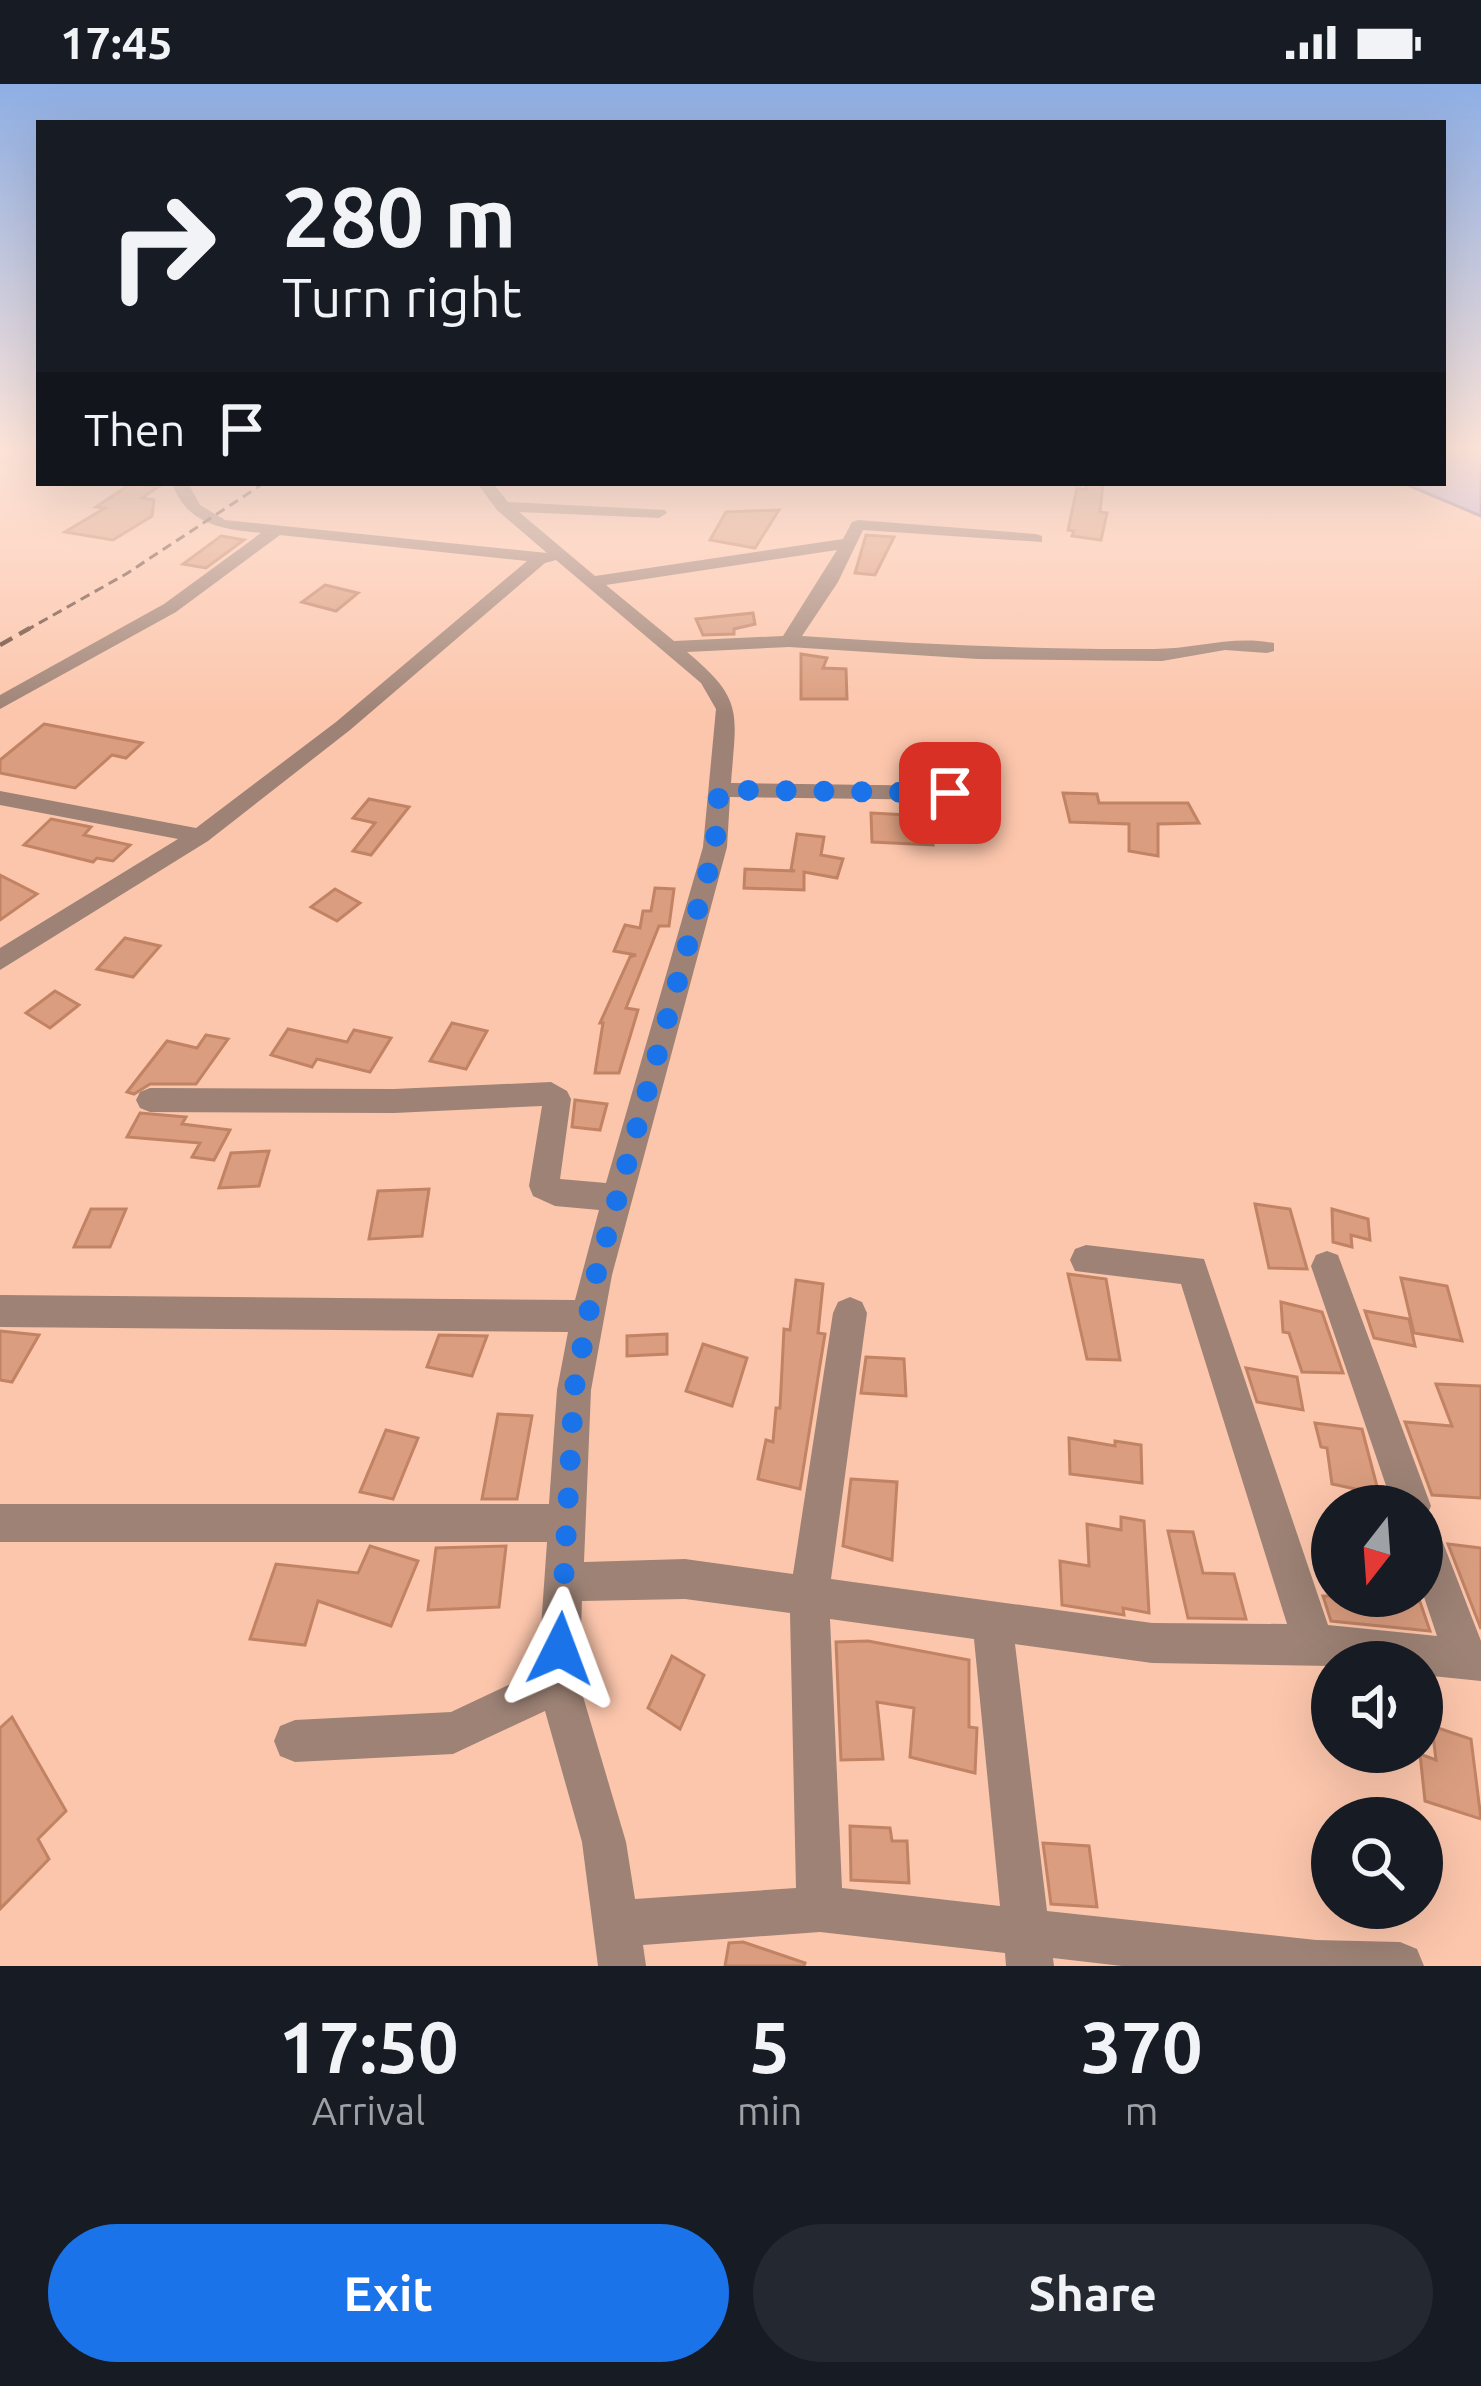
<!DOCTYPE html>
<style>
body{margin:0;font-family:Ubuntu,sans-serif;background:#242831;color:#f1f3f6;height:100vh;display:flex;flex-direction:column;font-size:45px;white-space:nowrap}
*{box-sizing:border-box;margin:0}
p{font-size:39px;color:#9ea1a6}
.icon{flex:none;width:66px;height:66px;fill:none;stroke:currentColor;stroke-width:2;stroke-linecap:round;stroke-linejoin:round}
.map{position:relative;height:1882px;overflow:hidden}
.sheet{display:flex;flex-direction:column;background:#171b24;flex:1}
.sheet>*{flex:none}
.banner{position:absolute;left:36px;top:36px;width:1410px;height:366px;border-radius:0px;box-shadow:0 12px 48px #0002;background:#171b24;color:#f1f3f6;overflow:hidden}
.needle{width:78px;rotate:197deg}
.tools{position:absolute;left:1311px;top:1401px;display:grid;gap:24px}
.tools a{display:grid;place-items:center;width:132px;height:132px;border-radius:50%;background:#171b24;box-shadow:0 12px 48px #0002;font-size:60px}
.pin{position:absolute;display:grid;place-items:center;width:102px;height:102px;color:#fff;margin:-51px;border-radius:24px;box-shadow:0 6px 18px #0006}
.me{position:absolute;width:132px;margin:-66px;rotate:3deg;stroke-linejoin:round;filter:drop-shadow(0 0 9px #0008)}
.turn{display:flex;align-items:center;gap:42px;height:252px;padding:0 48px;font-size:54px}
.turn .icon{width:156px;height:156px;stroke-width:2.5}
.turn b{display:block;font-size:84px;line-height:102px}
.then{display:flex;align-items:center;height:114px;padding:0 48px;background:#0003;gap:24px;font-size:45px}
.eta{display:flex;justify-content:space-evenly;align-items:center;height:204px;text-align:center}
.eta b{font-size:72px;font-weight:600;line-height:84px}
.button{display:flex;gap:24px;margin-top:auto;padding:24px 48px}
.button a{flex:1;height:138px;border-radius:72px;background:#1a73e8;color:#fff;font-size:48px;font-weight:600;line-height:138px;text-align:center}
.button a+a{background:#242831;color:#f1f3f6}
.status{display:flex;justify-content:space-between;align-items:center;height:84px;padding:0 60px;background:#171b24;direction:ltr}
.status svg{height:33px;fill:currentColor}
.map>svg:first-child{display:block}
.water{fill:#a8a4df;stroke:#80769d;stroke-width:3}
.building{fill:#da9d7f;stroke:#c18364;stroke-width:3}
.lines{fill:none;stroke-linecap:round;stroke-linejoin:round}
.minor{fill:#9d8275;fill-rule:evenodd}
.rail-far1{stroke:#634335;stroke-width:3;stroke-dasharray:10 6;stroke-linecap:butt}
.rail{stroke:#634335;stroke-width:4.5;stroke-dasharray:14 8;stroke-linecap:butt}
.route{stroke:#1a73e8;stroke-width:21;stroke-dasharray:0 37.8}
</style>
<div class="status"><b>17:45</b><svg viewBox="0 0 49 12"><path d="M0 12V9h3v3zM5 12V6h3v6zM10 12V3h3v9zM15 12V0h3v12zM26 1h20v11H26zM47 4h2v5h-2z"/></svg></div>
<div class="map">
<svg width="1481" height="1882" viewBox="0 0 1481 1882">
<rect width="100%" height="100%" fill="#fcc6ac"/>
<path class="water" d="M 1443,367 L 1481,367 L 1481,432 L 1403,399 L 1443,399 Z"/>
<g class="building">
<path d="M 132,399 L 158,403 L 142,414 L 154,416 L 152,432 L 113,456 L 65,448 L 105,424 L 96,423 Z"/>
<path d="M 1086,399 L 1103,399 L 1100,428 L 1107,429 L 1101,456 L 1072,452 L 1074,447 L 1068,446 L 1077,404 L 1086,406 Z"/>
<path d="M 779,426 L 755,464 L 710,456 L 726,428 Z"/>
<path d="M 866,451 L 894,453 L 875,491 L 855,489 Z"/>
<path d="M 221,452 L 244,456 L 206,484 L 183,480 Z"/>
<path d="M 325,501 L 358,509 L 336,527 L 302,518 Z"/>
<path d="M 753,529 L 755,540 L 734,545 L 734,550 L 703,551 L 696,535 Z"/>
<path d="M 801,570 L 827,574 L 823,584 L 846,585 L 847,615 L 801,615 Z"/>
<path d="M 44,640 L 142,659 L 126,674 L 112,671 L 75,704 L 0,689 L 0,676 Z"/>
<path d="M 1063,709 L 1097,710 L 1099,719 L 1188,719 L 1199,739 L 1158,740 L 1158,772 L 1129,767 L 1129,740 L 1070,738 Z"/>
<path d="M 369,715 L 409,723 L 371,771 L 353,767 L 375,739 L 353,734 Z"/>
<path d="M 871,729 L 926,732 L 933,761 L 872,758 Z"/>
<path d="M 51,735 L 91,743 L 84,751 L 130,761 L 113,777 L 97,774 L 93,778 L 24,761 Z"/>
<path d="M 797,750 L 824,753 L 821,771 L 843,775 L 837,794 L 804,788 L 804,806 L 744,804 L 745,785 L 795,787 L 791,786 Z"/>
<path d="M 0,791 L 37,810 L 0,836 Z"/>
<path d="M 655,804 L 674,805 L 669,842 L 659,842 L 626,924 L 638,926 L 619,989 L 595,989 L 603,939 L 600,939 L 630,873 L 636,871 L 614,867 L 625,841 L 640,844 L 643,827 L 651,827 Z"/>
<path d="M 335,805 L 360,819 L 337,837 L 311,823 Z"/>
<path d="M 125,854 L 160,862 L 133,893 L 97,885 Z"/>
<path d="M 55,907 L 79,921 L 50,944 L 26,929 Z"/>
<path d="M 452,939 L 487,947 L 466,985 L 430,977 Z"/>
<path d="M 288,945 L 347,958 L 354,946 L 391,954 L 370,988 L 317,975 L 312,983 L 271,971 Z"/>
<path d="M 206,951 L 228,955 L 196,1000 L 150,1000 L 134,1010 L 127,1008 L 167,957 L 197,964 Z"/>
<path d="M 575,1016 L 607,1020 L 600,1046 L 572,1043 Z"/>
<path d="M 140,1029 L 186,1033 L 182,1040 L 230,1046 L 214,1076 L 192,1073 L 200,1059 L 127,1053 Z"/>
<path d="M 269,1067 L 259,1102 L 219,1104 L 231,1069 Z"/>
<path d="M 429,1105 L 422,1152 L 369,1155 L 378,1107 Z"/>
<path d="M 1255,1120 L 1290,1125 L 1307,1185 L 1269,1184 Z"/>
<path d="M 91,1125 L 126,1125 L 110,1163 L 74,1163 Z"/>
<path d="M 1332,1125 L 1368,1135 L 1370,1156 L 1351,1151 L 1352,1163 L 1333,1158 Z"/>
<path d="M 1068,1190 L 1106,1195 L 1120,1276 L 1087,1275 Z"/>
<path d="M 1401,1194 L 1447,1202 L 1462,1257 L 1414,1249 Z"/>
<path d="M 796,1196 L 823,1200 L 818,1249 L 825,1250 L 800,1405 L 758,1395 L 766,1356 L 773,1358 L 776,1324 L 780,1324 L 784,1245 L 790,1246 Z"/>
<path d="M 1281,1218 L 1322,1228 L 1343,1289 L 1302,1288 L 1289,1249 L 1283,1248 Z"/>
<path d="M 1365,1227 L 1409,1235 L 1415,1262 L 1374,1254 Z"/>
<path d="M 0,1247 L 39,1251 L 12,1298 L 0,1296 Z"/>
<path d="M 667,1250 L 667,1270 L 627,1272 L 627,1252 Z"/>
<path d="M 439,1251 L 487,1252 L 472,1292 L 427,1283 Z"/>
<path d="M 703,1260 L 747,1274 L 732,1322 L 686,1307 Z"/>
<path d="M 866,1273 L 904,1275 L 906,1312 L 861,1309 Z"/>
<path d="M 1246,1284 L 1297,1293 L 1303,1326 L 1257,1318 Z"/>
<path d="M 1436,1300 L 1481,1302 L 1481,1414 L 1432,1411 L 1405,1338 L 1452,1342 Z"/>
<path d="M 498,1330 L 532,1332 L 517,1415 L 482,1415 Z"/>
<path d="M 1315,1339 L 1362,1345 L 1379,1410 L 1332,1400 L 1327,1364 L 1321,1363 Z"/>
<path d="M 386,1346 L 418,1354 L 393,1415 L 360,1408 Z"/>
<path d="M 1069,1354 L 1115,1362 L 1115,1357 L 1141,1361 L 1142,1399 L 1070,1390 Z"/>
<path d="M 851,1395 L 897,1398 L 892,1476 L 843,1462 Z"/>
<path d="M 1121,1433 L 1144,1437 L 1149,1529 L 1123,1524 L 1124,1531 L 1062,1521 L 1060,1477 L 1089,1482 L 1087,1440 L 1121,1446 Z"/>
<path d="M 1168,1447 L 1193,1448 L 1203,1489 L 1234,1490 L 1246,1535 L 1188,1534 Z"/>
<path d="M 1448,1460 L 1481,1464 L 1481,1545 Z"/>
<path d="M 370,1462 L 418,1477 L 391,1542 L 318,1517 L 305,1561 L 250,1555 L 276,1480 L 358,1489 Z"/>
<path d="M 506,1462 L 499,1523 L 428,1526 L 436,1464 Z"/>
<path d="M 1323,1512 L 1418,1512 L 1430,1547 L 1331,1537 Z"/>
<path d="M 868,1557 L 969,1576 L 969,1643 L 977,1644 L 975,1689 L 910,1673 L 914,1624 L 877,1618 L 883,1675 L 841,1676 L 836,1558 Z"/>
<path d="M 672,1572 L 704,1591 L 680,1645 L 648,1624 Z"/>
<path d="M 12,1633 L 66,1727 L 38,1755 L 49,1775 L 0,1825 L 0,1644 Z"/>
<path d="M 1432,1642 L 1471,1655 L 1481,1735 L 1425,1717 L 1420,1670 L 1436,1676 Z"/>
<path d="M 850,1742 L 890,1744 L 892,1757 L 907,1757 L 909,1799 L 851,1796 Z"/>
<path d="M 1043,1759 L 1089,1762 L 1097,1823 L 1051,1820 Z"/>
<path d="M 743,1858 L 805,1879 L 804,1882 L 725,1882 L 729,1859 Z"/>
</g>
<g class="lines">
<path class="minor" d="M 172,399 L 188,399 L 200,421 L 225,436 L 547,469 L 497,426 L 477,399 L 493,399 L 508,418 L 665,426 L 667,429 L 659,434 L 519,428 L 595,492 L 843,455 L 852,438 L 858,436 L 1036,450 L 1042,452 L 1042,458 L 863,446 L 838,498 L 802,552 C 919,560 1036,566 1154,565 C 1196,565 1231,551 1274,559 L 1274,567 L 1267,569 L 1225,566 L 1162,577 L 978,575 L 789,563 L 687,568 C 745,616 736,629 731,699 L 950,702 L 961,709 L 950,716 L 730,713 L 727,763 L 612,1191 L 591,1306 L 584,1478 L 685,1475 L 793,1490 L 833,1229 L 838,1218 L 850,1213 L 862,1218 L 867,1229 L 831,1495 L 1152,1539 L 1287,1540 L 1181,1200 L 1075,1187 L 1070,1176 L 1075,1165 L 1086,1161 L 1204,1175 L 1328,1541 L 1437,1552 L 1422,1507 L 1422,1422 L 1393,1422 L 1311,1182 L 1316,1171 L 1327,1167 L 1338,1171 L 1431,1422 L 1426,1434 L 1435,1438 L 1481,1557 L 1481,1597 L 1422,1591 L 1422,1578 L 1332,1578 L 1332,1582 L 1152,1579 L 1015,1560 L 1047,1827 L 1316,1856 L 1400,1858 L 1417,1865 L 1424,1882 L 1122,1882 L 1053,1874 L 1054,1882 L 1006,1882 L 1005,1869 L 820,1848 L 643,1861 L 646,1882 L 598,1882 L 582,1758 L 545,1627 L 453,1670 L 295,1678 L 280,1672 L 274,1657 L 280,1642 L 295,1636 L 451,1628 L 538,1587 L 547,1458 L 0,1458 L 0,1420 L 549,1420 L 557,1306 L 568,1248 L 0,1243 L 0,1211 L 575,1216 L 599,1126 L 555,1122 L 533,1112 L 529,1102 L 542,1022 L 394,1029 L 150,1028 L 140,1024 L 136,1016 L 140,1008 L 150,1004 L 394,1005 L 551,998 L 567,1007 L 571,1015 L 560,1095 L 606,1099 L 703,763 L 716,625 L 701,599 L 556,476 L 545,479 L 350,646 L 208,757 L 0,886 L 0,864 L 178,755 L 0,721 L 0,707 L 196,744 L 336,638 L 527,477 L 280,451 L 176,528 L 0,625 L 0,611 L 164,520 L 261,449 C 222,445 187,441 172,399 ZM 837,466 L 783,552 L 674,557 L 606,501 ZM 685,1515 L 790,1529 L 796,1804 L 635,1815 L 626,1758 L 579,1599 L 582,1517 ZM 830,1535 L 974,1555 L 1000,1822 L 842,1804 Z"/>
<path class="rail-far1" d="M 25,547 L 126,490 L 264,399"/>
<path class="rail" d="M 0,561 L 30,544"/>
</g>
<linearGradient id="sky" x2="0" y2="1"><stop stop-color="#8eaee4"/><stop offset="0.58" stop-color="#fee5da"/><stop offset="1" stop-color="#fee5da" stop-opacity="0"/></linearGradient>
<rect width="1481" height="630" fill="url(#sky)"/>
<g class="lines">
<path class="route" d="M 560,1565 L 574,1306 L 596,1191 L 715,763 L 719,706 L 950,709"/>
</g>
</svg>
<div class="tools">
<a><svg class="needle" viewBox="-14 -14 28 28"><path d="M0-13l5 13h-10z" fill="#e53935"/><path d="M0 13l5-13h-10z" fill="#9ea1a6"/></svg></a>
<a><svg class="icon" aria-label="sound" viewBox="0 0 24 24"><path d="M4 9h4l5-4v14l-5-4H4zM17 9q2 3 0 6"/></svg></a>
<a><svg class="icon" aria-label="search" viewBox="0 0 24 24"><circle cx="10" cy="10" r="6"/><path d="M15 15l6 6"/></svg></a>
</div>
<div class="pin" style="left:950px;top:709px;background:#d93025"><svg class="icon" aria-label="arrive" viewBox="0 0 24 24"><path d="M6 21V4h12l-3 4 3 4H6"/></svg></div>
<svg class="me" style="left:560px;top:1565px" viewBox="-20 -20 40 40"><path d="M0-17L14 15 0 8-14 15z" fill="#1a73e8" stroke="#fff" stroke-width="4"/></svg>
<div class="banner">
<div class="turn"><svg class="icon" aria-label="right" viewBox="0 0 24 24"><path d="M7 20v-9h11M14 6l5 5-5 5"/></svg><div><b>280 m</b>Turn right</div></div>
<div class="then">Then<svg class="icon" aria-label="arrive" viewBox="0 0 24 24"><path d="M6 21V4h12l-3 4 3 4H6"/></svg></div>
</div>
</div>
<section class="sheet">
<div class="eta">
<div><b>17:50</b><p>Arrival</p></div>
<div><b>5</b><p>min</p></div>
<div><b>370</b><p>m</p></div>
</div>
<div class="button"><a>Exit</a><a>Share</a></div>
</section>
